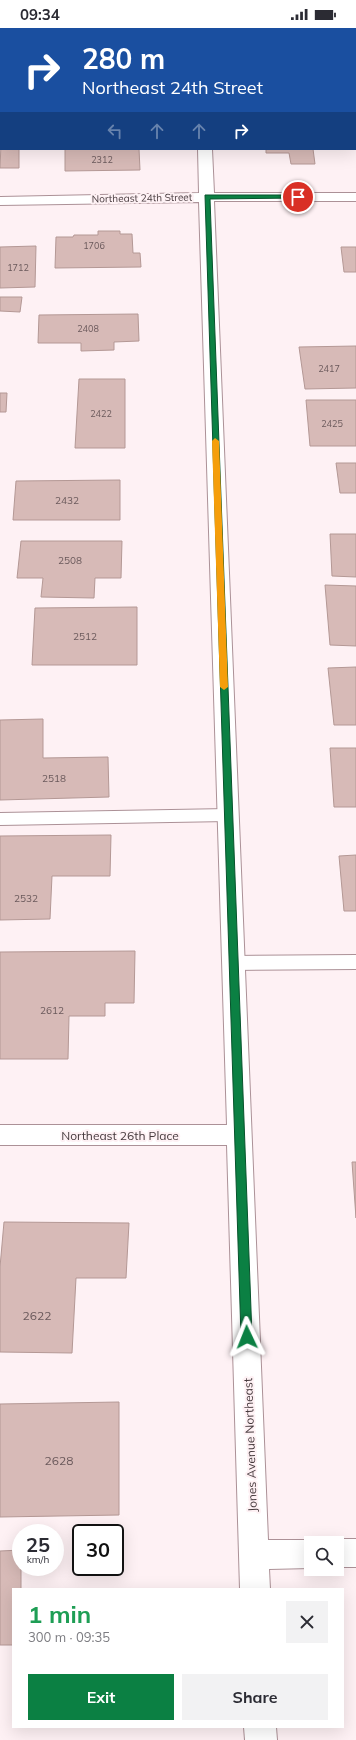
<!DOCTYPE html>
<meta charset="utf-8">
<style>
body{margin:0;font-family:Mulish,sans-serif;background:#f2f2f3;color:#2b2b33;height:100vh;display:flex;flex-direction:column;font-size:15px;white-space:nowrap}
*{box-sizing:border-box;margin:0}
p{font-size:13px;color:#7c7c81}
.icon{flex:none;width:22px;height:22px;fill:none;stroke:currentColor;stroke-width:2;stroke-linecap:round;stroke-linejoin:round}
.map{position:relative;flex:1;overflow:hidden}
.details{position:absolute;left:12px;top:1560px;width:332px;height:140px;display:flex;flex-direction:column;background:#fff;border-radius:0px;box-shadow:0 4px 16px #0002}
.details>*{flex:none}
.banner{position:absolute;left:0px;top:0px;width:356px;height:122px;box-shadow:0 4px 16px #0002;background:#1a4fa0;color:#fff;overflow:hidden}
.controls{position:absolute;left:304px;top:1508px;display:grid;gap:8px}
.controls a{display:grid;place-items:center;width:40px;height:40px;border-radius:0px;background:#fff;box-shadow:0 4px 16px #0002;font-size:20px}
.speed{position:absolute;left:12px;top:1496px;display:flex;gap:8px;font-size:20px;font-weight:700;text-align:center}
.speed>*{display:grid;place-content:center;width:52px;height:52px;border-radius:50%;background:#fff;box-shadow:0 4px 16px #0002;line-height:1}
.speed small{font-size:10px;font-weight:400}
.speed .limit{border:2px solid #111;border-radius:6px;background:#fff;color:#111}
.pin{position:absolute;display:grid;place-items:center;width:34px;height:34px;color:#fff;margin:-17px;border:2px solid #fff;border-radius:50%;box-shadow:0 1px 4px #0007}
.me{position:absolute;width:44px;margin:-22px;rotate:358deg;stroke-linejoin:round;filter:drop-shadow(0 0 3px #0008)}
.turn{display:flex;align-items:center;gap:14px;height:84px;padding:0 16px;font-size:18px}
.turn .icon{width:52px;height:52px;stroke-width:2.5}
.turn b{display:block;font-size:28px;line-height:34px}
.lanes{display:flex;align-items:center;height:38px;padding:0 16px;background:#0003;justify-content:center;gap:20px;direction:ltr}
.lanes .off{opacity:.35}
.round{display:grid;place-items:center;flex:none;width:42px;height:42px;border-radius:0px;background:#f2f2f3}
.summary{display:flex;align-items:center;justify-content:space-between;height:68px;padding:0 16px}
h1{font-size:24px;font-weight:700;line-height:30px;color:#1e9e55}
.button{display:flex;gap:8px;margin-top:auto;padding:8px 16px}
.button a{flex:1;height:46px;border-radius:0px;background:#0b8043;color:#fff;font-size:16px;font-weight:700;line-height:46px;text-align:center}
.button a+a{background:#f2f2f3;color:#2b2b33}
.status{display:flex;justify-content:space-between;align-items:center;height:28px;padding:0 20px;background:#fff;direction:ltr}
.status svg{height:11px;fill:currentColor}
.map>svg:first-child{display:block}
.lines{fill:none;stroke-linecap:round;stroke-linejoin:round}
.stream{fill:#d5ade2;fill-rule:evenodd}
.building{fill:#d7bab7;stroke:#b49895}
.service-casing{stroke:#ac9197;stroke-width:2}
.minor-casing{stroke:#ac9197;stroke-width:2}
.service{fill:#fff;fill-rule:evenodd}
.minor{fill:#fff;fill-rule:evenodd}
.route{fill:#0b8043;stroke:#07532c}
.slow{fill:#f59e0b}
.labels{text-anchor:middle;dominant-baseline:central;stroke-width:4;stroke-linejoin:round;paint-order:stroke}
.far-number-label{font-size:9px;fill:#6a595b}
.far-street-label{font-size:10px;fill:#45393c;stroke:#fef1f4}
.number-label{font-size:10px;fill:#6a595b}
.street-label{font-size:12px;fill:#45393c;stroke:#fef1f4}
.near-number-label{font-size:12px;fill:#6a595b}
</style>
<div class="status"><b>09:34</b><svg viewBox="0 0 49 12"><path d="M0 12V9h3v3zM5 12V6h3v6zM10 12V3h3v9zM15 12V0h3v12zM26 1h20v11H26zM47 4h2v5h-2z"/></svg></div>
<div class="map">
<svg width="356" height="1712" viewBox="0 0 356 1712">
<rect width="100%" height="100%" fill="#fef1f4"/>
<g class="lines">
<path class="stream" d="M 355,72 L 356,73 L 356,79 L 355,78 Z"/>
</g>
<g class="building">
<path d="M 0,0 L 49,0 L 1,1 L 0,18 Z"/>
<path d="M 1,116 L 1,121 L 19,121 L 19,140 L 0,140 Z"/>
<path d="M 65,121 L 139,121 L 140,142 L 65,143 Z"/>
<path d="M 266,121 L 313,121 L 315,136 L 291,136 L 289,125 L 266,125 Z"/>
<path d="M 98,203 L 120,203 L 120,206 L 132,206 L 133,225 L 140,225 L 141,239 L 55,240 L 56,209 L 73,209 L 74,207 L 98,207 Z"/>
<path d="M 36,218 L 35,259 L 0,260 L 0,219 Z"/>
<path d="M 341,219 L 356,219 L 356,244 L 344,244 Z"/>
<path d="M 0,269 L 22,269 L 20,284 L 0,283 Z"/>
<path d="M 138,286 L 139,313 L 114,314 L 114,322 L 81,323 L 81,315 L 38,315 L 39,287 Z"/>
<path d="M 356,318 L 356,360 L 305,361 L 299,319 Z"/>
<path d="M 79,351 L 125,351 L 125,420 L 75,420 Z"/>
<path d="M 0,365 L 7,365 L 6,384 L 0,384 Z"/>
<path d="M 306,372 L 356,372 L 356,418 L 310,418 Z"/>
<path d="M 336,435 L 356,435 L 356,465 L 340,465 Z"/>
<path d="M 120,452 L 120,492 L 13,492 L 16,453 Z"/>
<path d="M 330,506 L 356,506 L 356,549 L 332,548 Z"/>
<path d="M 21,513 L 122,513 L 121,550 L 95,550 L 94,570 L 41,569 L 43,550 L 17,550 Z"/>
<path d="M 325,557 L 356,558 L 356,618 L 330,617 Z"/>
<path d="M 137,579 L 137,637 L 32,637 L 35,580 Z"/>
<path d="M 356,639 L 356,697 L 334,697 L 328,640 Z"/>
<path d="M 43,691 L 43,730 L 108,729 L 109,769 L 0,772 L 0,692 Z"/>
<path d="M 330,720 L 356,720 L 356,779 L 334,779 Z"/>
<path d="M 111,807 L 110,848 L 52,848 L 50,891 L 0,892 L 0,808 Z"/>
<path d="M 356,827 L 356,883 L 344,883 L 339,828 Z"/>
<path d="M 135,923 L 134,975 L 105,975 L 105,988 L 69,988 L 68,1031 L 0,1031 L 0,924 Z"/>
<path d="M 352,1134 L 356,1134 L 356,1190 Z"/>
<path d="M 4,1194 L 129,1195 L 126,1250 L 76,1250 L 72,1325 L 0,1324 L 0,1239 Z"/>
<path d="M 119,1374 L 119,1487 L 0,1489 L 0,1376 Z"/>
<path d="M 21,1522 L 21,1561 L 13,1561 L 13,1617 L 0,1617 L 0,1523 Z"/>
</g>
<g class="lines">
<g class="service-casing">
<g id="service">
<path d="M 228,781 L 234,783 L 237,787 L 234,791 L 228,793 L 0,797 L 0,785 Z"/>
<path d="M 356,927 L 356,941 L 233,942 L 226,940 L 224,935 L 226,930 L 233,928 Z"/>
</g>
</g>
<g class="minor-casing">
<g id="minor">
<rect x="194" y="0" width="12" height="1"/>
<rect x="0" y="38" width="1" height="8"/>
<path d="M 198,121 L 212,121 L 214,165 L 356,165 L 356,173 L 214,173 L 268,1512 L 311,1512 L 319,1515 L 311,1515 L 311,1540 L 269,1541 L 270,1561 L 240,1561 L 227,1117 L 0,1117 L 0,1097 L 227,1097 L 199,174 L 0,177 L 0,169 L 199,165 Z"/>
<path d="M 337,1511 L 356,1511 L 356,1539 L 337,1539 L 337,1515 L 327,1515 Z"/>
<path d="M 244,1699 L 276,1699 L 277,1712 L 245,1712 Z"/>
</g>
</g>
<use href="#service" class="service"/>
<use href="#minor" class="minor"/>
</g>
<path class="route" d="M 205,167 L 298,167 L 301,169 L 298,170 L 210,171 L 252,1309 L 251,1313 L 247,1314 L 243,1313 L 241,1309 Z"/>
<path class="slow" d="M 215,410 L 219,413 L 228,659 L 224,662 L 220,659 L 212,413 Z"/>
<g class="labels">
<g class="far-number-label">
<text x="102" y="131">2312</text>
<text x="94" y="217">1706</text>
<text x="18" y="239">1712</text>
<text x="88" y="300">2408</text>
<text x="329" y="340">2417</text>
<text x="101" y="385">2422</text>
<text x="332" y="395">2425</text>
</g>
<g class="far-street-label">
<text transform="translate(142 170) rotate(-1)">Northeast 24th Street</text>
</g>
<g class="number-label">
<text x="67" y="472">2432</text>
<text x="70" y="532">2508</text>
<text x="85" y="608">2512</text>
<text x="54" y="750">2518</text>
<text x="26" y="870">2532</text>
<text x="52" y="982">2612</text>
</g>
<g class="street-label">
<text x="120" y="1107">Northeast 26th Place</text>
<text transform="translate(250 1417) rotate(-92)">Jones Avenue Northeast</text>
</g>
<g class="near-number-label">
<text x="37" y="1287">2622</text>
<text x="59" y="1432">2628</text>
</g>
</g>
</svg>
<div class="controls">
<a><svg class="icon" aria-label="search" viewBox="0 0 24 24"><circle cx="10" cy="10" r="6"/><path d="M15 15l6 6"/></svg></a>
</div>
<div class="speed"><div>25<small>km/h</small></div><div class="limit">30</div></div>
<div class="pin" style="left:298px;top:169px;background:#d93025"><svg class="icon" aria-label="arrive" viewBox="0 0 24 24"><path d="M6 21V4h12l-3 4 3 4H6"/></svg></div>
<svg class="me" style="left:247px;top:1309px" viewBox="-20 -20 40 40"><path d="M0-17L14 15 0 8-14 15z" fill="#0b8043" stroke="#fff" stroke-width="4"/></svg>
<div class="banner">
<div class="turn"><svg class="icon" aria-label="right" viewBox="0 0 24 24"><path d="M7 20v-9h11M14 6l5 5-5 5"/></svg><div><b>280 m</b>Northeast 24th Street</div></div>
<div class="lanes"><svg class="icon off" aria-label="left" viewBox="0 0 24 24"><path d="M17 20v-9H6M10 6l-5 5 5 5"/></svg><svg class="icon off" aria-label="ahead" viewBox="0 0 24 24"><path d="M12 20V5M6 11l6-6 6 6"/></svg><svg class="icon off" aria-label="ahead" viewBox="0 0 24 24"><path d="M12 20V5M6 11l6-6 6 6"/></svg><svg class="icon" aria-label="right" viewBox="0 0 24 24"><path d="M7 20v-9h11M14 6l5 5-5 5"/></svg></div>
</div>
<section class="details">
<div class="summary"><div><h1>1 min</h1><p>300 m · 09:35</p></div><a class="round"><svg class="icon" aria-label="close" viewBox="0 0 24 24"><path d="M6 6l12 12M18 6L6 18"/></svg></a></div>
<div class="button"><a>Exit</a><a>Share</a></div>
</section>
</div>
